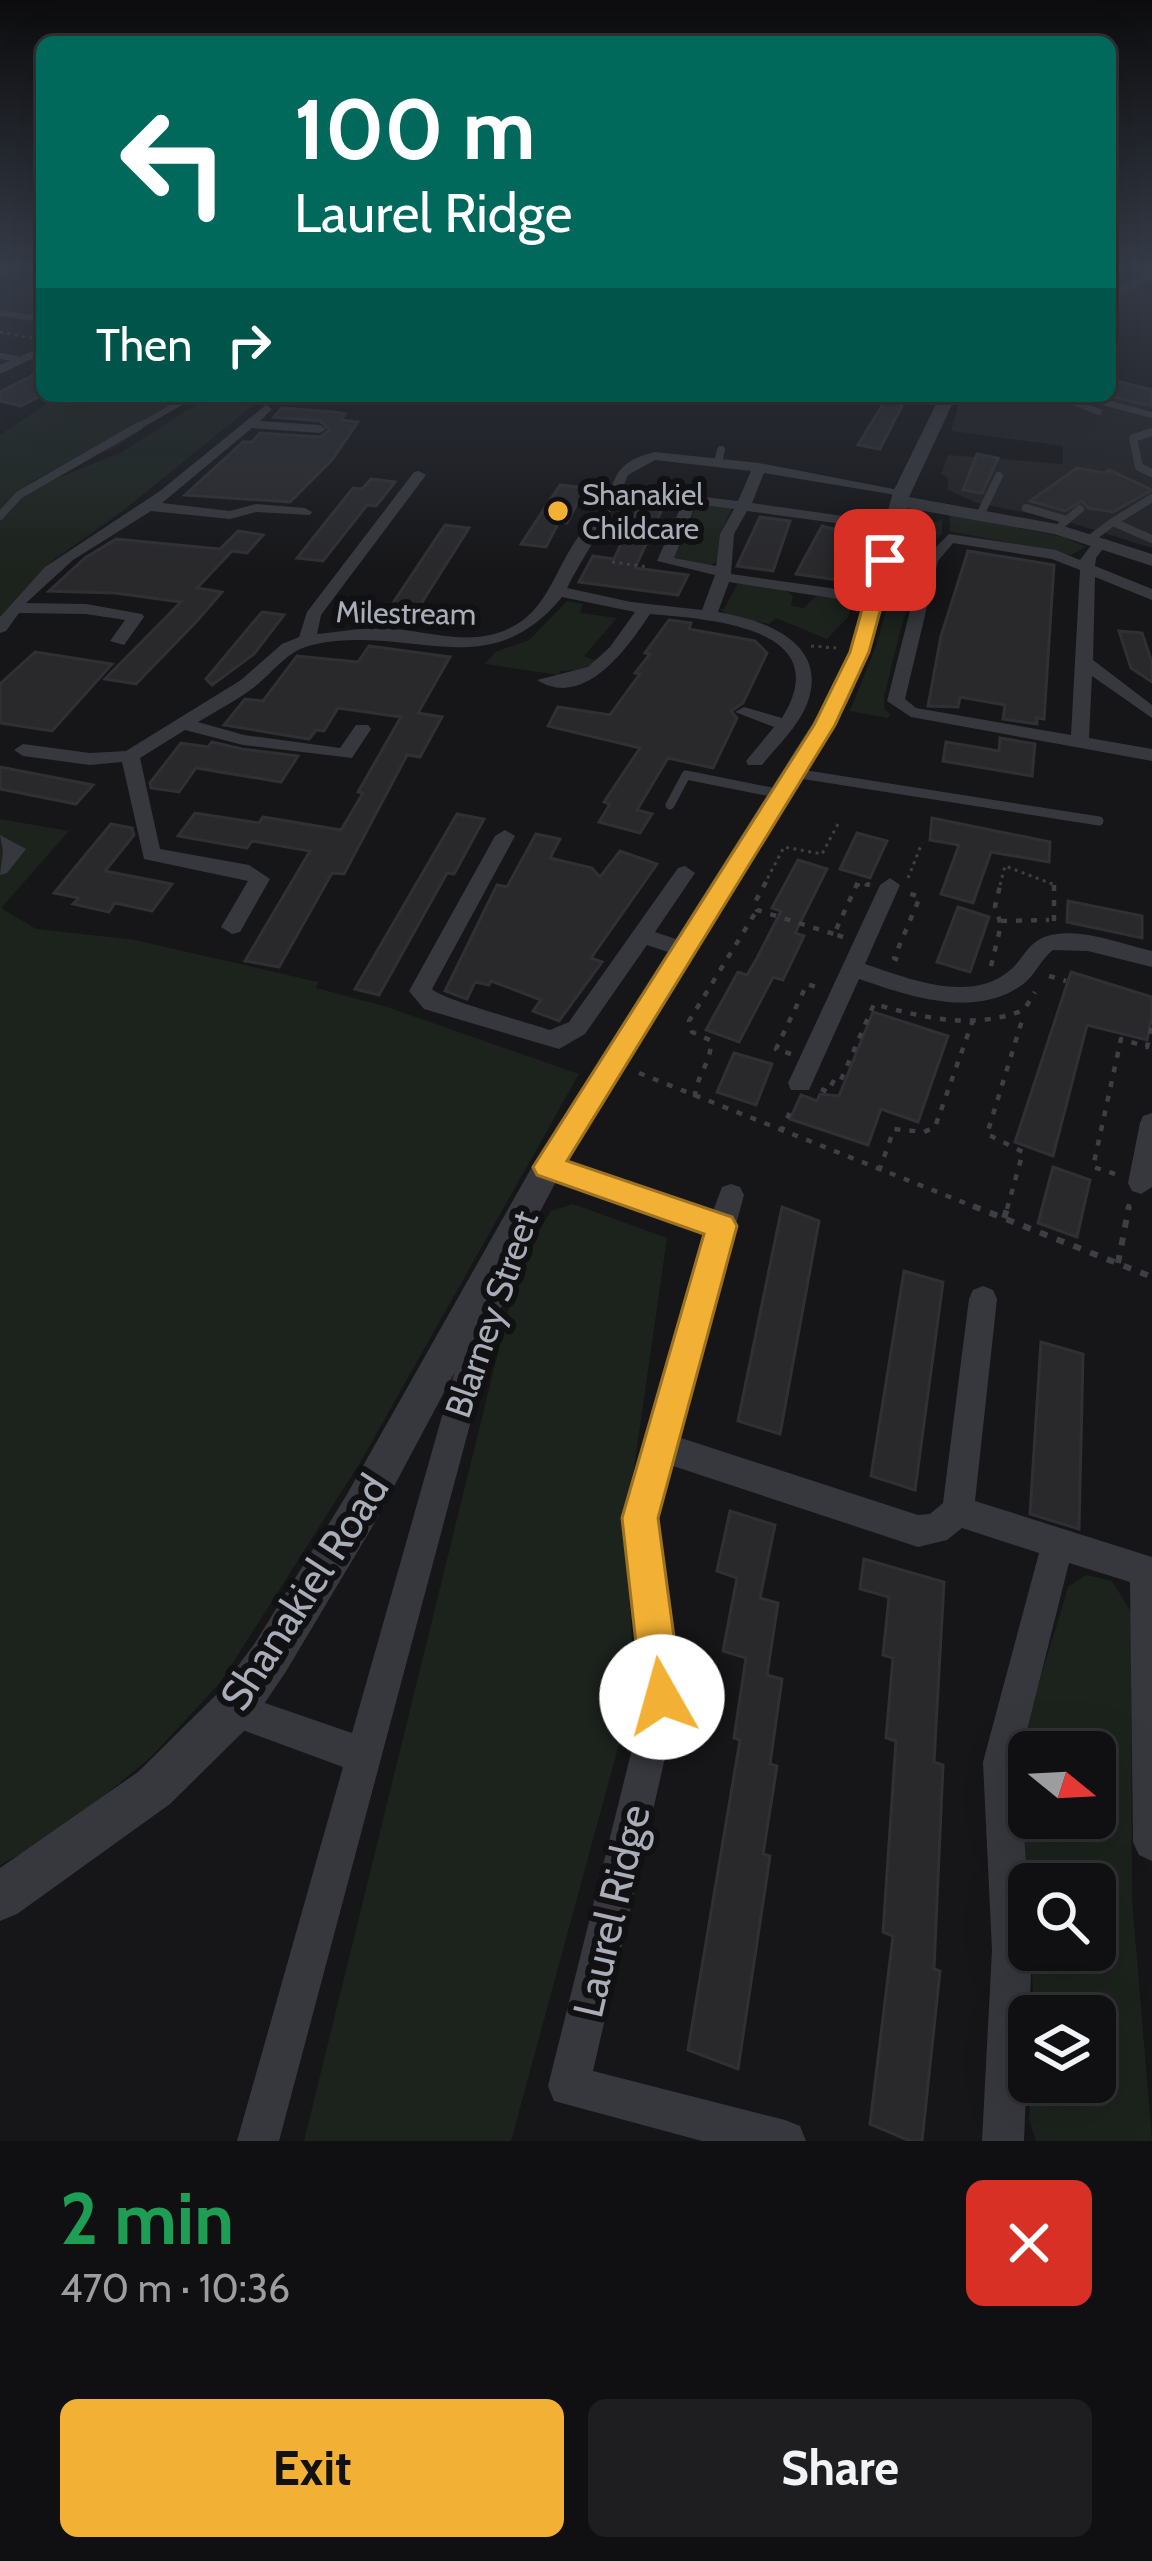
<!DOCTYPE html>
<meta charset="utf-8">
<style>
body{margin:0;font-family:Cabin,sans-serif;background:#1e1e20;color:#f1f3f6;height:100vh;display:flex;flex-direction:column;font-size:45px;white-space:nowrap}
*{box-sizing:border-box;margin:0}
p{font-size:39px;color:#9c9d9f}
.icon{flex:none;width:66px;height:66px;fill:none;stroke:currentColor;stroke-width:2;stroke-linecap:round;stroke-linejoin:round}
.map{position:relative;height:2141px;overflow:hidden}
.side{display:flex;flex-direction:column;background:#101012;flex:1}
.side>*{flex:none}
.top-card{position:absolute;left:36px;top:36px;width:1080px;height:366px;border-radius:18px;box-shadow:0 12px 48px #0002,0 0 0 3px #303032;background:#00695c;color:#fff;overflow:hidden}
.needle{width:78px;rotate:108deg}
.controls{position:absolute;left:1008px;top:1731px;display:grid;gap:24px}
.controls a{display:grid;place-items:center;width:108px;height:108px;border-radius:18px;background:#101012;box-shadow:0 12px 48px #0002,0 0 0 3px #303032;font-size:60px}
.pin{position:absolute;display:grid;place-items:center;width:102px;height:102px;color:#fff;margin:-51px;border-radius:24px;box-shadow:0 6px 18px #0006}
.me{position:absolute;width:132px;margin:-66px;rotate:353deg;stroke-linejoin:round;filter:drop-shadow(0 0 9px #0008)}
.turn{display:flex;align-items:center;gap:42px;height:252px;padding:0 60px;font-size:54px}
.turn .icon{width:156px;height:156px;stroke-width:2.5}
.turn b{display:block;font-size:84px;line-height:102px}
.then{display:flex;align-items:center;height:114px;padding:0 60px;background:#0003;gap:24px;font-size:45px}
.round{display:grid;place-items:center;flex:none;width:126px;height:126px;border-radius:18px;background:#1e1e20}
.overview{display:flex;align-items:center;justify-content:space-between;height:204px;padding:0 60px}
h1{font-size:72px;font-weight:700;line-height:90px;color:#1e9e55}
.button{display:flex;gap:24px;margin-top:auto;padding:24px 60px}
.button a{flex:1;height:138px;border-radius:18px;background:#f2b134;color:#111;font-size:48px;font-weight:700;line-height:138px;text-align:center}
.button a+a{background:#1e1e20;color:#f1f3f6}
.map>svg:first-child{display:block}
.built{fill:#222225}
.green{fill:#1c231d;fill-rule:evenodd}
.building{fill:#29292c;stroke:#303034;stroke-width:3}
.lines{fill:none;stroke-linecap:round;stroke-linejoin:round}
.path-far2{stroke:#3d3f44;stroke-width:3;stroke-dasharray:3 4.5;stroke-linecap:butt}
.path-far1{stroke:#3d3f44;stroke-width:4.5;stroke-dasharray:6 9;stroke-linecap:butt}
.path{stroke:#3d3f44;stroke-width:6;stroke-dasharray:8 10;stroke-linecap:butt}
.service-far2{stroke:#37383d;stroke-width:6}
.service-far1{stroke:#37383d;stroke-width:8}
.service{stroke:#37383d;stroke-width:9}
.minor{fill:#37383d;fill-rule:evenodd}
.tertiary{fill:#37383d;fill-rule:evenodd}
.route{fill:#f2b134;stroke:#9d7322;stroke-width:3}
.poi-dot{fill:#f2b134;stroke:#111113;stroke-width:4.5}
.labels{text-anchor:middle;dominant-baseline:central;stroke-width:12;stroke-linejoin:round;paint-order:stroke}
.far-poi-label{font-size:30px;fill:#a8adb8;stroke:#111113;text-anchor:start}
.far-street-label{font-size:30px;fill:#a8adb8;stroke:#111113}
.street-label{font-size:36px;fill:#a8adb8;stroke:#111113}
.near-street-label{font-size:42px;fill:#a8adb8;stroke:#111113}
</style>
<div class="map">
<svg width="1152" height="2141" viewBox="0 0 1152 2141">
<rect width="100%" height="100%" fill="#161618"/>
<path class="built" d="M 1110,378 L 1152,388 L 1152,548 L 1062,520 L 977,503 L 948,490 L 948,478 L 941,474 L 948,455 L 1063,464 L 1063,446 L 951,431 L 958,407 L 970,396 L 1110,396 Z"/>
<g class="green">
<path d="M 58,396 L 190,396 L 113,449 L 72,460 L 30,483 L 38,486 L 122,452 L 202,401 L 258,401 L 124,510 L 51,562 L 0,618 L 0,435 Z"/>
<path d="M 698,503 L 732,508 L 720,534 L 716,562 L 709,566 L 674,558 Z"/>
<path d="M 949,514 L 1062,537 L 1086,547 L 1071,555 L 950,531 Z"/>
<path d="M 942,519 L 942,534 C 915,553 894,661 884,697 L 884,709 L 890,714 L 888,718 L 850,711 L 876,646 L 908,535 Z"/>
<path d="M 850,580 L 859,581 L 848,617 L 827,639 L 776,618 L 769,624 L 728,616 L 720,609 L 724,609 L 738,583 L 786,591 L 793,596 L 791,606 L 804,608 L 816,596 L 848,600 Z"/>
<path d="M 567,601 L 583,604 L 580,613 L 617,618 L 584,656 L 596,661 L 586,670 L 560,671 L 559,675 L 485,664 L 495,652 L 529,640 Z"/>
<path d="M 0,819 L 69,831 L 1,908 L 36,929 L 135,940 L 318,982 L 316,988 L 384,1006 L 579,1074 L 361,1461 L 220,1683 L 150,1758 L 60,1832 L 0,1865 Z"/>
<path d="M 573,1204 L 667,1238 L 625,1531 L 635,1685 L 511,2141 L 304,2141 L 520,1263 L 551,1211 Z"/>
<path d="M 1086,1575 L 1112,1581 L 1131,1612 L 1132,1898 L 1152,2141 L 1036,2141 L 1029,2119 L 1031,2082 L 1095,2082 L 1095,2016 L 1033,2016 L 1032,1950 L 1095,1950 L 1095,1884 L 1029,1884 L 1029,1906 C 1025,1857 1018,1806 1023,1757 C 1030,1700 1053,1642 1068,1587 ZM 1029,1752 L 1095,1752 L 1095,1818 L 1029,1818 Z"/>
</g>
<g class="building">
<path d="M 42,371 L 42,395 L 21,406 L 0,401 L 0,392 Z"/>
<path d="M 1120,382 L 1152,390 L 1152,406 L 1109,396 Z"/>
<path d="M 888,396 L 907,396 L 880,449 L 858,445 Z"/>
<path d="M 282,408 L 334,412 L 345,414 L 341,420 L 358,422 L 332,460 L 290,502 L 185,495 L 243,442 L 252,442 L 260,433 L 320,437 L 330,430 L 320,421 L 274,417 Z"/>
<path d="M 977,454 L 998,458 L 982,493 L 963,490 Z"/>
<path d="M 1077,468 L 1103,473 L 1109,470 L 1152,490 L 1113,512 L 1088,508 L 1082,501 L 1065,511 L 1030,501 Z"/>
<path d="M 371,479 L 395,482 L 376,506 L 367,505 L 323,561 L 297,558 L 353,488 L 362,489 Z"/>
<path d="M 560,485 L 585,488 L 567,523 L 559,522 L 546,547 L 521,544 Z"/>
<path d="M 641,502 L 664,505 L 635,568 L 688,575 L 678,595 L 579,582 L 593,556 L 614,559 Z"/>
<path d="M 760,517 L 790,521 L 773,571 L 737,566 Z"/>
<path d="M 445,525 L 469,528 L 419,607 L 393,603 Z"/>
<path d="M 822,526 L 861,536 L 846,581 L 796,574 Z"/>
<path d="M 238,531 L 263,535 L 247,553 L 232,551 L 197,588 L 222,592 L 196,622 L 136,684 L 105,679 L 181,602 L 115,593 L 49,591 L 85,558 L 116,539 L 220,549 Z"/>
<path d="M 968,551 L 1054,565 L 1044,719 L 1037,718 L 1037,724 L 1003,719 L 1005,705 L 960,697 L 958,707 L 928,706 L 941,636 Z"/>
<path d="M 262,612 L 284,615 L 254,654 L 212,685 L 206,679 Z"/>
<path d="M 669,620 L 691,623 L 689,629 L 755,641 L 767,653 L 743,703 L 731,711 L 737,718 L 713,768 L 668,758 L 637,810 L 652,814 L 640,833 L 599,822 L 610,804 L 604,802 L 640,748 L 548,726 L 558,707 L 610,715 L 640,674 L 635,673 L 650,654 L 645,653 Z"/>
<path d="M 1119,631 L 1142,633 L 1152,662 L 1152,682 L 1131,668 Z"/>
<path d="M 369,646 L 450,657 L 418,713 L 442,717 L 420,757 L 407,755 L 344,874 L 332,873 L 279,967 L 245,961 L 310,851 L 252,841 L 247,848 L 178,836 L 195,813 L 259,823 L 263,817 L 341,830 L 363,793 L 358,792 L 401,717 L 338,708 L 324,731 L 316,730 L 309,739 L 224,725 L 245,699 L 263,701 L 297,656 L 358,662 Z"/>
<path d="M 35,652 L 112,664 L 52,731 L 0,723 L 0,684 Z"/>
<path d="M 1000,738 L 1035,744 L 1032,776 L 943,761 L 946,742 L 999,751 Z"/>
<path d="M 212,742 L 242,749 L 298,756 L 281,782 L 196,768 L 179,792 L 151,788 L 150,783 L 181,743 L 208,747 Z"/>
<path d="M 0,767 L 93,785 L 76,804 L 0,789 Z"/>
<path d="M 457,814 L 484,819 L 454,874 L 447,873 L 379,995 L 355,989 Z"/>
<path d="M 932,818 L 1050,842 L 1049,862 L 991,852 L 973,903 L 941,894 L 959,845 L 930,840 Z"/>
<path d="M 111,824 L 132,828 L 134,835 L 105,871 L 172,884 L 152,911 L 115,903 L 109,912 L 73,904 L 79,898 L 54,893 Z"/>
<path d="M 857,833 L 887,841 L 870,878 L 840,869 Z"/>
<path d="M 536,834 L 560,839 L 550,858 L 592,868 L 600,877 L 620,851 L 657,864 L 591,958 L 602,962 L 559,1021 L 533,1011 L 541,1000 L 491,981 L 489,985 L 475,982 L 467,999 L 445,991 L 497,885 L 507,887 Z"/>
<path d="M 798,860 L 827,869 L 795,933 L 804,936 L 783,980 L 773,977 L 739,1042 L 706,1030 L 738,972 L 747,975 L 757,958 L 781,911 L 772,908 Z"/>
<path d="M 1068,901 L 1142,916 L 1142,938 L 1067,922 Z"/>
<path d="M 958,907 L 989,917 L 970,972 L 937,962 Z"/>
<path d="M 1071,972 L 1152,997 L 1152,1017 L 1147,1040 L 1087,1025 L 1053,1156 L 1015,1142 Z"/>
<path d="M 873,1012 L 948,1036 L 918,1122 L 881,1109 L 868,1145 L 790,1119 L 801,1095 L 817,1101 L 820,1094 L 839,1096 Z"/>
<path d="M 734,1053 L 772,1064 L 756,1105 L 717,1092 Z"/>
<path d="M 1053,1167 L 1090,1180 L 1077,1237 L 1038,1223 Z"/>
<path d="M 782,1207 L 819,1221 L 780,1434 L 738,1421 Z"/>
<path d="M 904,1271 L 943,1282 L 915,1490 L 871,1476 Z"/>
<path d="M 1041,1342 L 1083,1354 L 1079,1529 L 1030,1514 Z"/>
<path d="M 730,1511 L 775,1525 L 760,1598 L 778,1603 L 767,1675 L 782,1679 L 770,1764 L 777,1766 L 763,1854 L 770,1856 L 738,2069 L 688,2050 L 740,1740 L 734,1738 L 746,1658 L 723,1651 L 737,1578 L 717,1571 Z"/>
<path d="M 864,1559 L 944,1582 L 934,1762 L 943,1765 L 934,1969 L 940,1971 L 922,2141 L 910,2141 L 870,2124 L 893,1936 L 883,1932 L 896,1741 L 886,1738 L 893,1658 L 883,1655 L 889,1597 L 860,1589 Z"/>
</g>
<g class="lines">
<g class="path-far2">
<path d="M 0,332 L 32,338"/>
<path d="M 612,562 L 648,567"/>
<path d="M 811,646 L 836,648"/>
<path d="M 908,878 L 922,843"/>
<path d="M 764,885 L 784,847 L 822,854 L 839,822"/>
<path d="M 857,885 L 869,885"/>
<path d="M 1000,885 L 1005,866 L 1055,885"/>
</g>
<g class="path-far1">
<path d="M 766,882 L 755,902 L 757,910 L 834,934"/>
<path d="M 1001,921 L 1049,920"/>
<path d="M 1054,921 L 1054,882"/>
<path d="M 843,937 L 834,934 L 858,882 L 870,885"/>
<path d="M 898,960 L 894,958 L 920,897 L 908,893"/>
<path d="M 991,966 L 1001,925 L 995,906 L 1001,882"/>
<path d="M 1049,976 L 1066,981"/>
<path d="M 791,1054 L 776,1049 L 807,984 L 816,987"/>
<path d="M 639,1073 L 980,1209"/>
<path d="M 821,1089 L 828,1092 L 834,1080 L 840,1082 L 874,1004 C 925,1018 973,1030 1024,1010 L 1035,992"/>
<path d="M 695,1097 C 695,1077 714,1059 710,1040 L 692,1032 L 689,1021 L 757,910"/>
<path d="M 781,1132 L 793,1105"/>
<path d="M 879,1171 L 894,1129 L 924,1132 L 935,1127 L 973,1020"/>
<path d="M 1115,1174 L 1093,1167 L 1121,1039 L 1147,1047 L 1152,1025"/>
<path d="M 1007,1209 L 1023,1152 L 987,1134 L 1024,1014"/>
<path d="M 1128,1209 L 1129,1204"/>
</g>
<g class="path">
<path d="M 973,1206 L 1152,1277"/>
<path d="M 1004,1218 L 1008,1206"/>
<path d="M 1118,1263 L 1129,1206"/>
</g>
<g class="service-far2">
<path d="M 0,356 L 17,359"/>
<path d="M 1080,396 L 1152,415"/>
<path d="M 1035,400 L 1070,401 L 1099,412"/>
<path d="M 134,429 L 192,396"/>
</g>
<g class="service-far1">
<path d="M 1152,432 L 1133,438 L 1139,467 L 1152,473"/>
<path d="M 718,462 L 721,450"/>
<path d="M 1026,508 L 1067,520"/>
<path d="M 981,513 L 999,476"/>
<path d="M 0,516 L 19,495 L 139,426"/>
<path d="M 1113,522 L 1152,498"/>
<path d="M 1062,524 L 1080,509"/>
<path d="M 1090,539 L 1113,522 L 1152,539"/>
</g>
<g class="service">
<path d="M 794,773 L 1099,821"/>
<path d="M 670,805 L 686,775 L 781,794"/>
</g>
<g class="minor">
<path d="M 0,310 L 42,316 L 42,322 L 0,316 Z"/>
<path d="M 42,347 L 42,354 L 0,374 L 0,365 Z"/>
<path d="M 266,405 L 272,409 L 260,421 L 320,425 L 326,429 L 320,433 L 252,428 L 162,503 L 230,511 L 256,504 L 305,508 L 312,512 L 310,515 L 256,512 L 230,519 L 151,511 L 73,560 L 26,603 L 86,604 L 142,614 L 144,617 L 124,645 L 110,641 L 125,620 L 86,614 L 19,613 L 6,631 L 0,633 L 0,617 L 45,567 L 160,491 Z"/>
<path d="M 655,452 L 759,463 L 909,492 L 902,496 L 764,473 L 752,503 L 864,519 L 871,523 L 864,527 L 747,511 L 734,534 L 731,574 L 844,590 L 852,595 L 844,600 L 729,582 L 718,612 C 765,620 830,643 807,704 C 798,727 777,746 762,765 L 748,765 L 746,761 L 774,727 L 735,712 L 744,707 L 782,718 C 839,626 706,619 650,614 C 628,647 585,710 537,680 L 588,667 L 610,647 L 635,612 L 562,597 C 488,688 409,623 312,645 C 287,650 272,674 253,688 C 236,701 216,711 198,722 L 244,735 L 340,748 L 356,725 L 368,725 L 371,729 L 352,758 L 243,745 L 185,730 L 140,758 L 160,849 L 249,865 L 270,879 L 240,932 L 232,934 L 221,927 L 248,881 L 144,859 L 122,762 L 90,765 L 23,756 L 14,750 L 23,744 L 90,753 L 126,751 L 241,680 L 282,644 L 299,637 L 307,612 L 414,472 L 419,471 L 426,475 L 321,615 L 317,634 C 338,632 360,628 381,628 C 424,629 466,648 508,629 C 548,611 555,568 579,536 C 584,528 592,523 597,515 C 620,482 607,464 655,452 ZM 655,460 L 751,471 L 738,501 L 634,489 L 627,493 L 634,497 L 683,502 L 657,561 L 715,575 L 702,610 L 631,602 L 567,588 C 587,549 612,516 628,475 ZM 696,504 L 734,509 L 720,534 L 716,566 L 674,558 Z"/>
<path d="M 949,534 L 1056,550 L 1080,560 L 1096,539 L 1106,539 L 1108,542 L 1096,558 L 1095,566 L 1152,589 L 1152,600 L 1095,577 L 1093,660 L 1152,705 L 1152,718 L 1092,676 L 1089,738 L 1152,749 L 1152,761 L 911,717 L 887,701 L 923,560 ZM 953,543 L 1052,559 L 1080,570 L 1071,735 L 916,708 L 905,699 L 938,561 Z"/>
<path d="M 505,830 L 515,836 L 432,989 C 443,1000 527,1022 550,1030 L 569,1022 L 678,868 L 685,866 L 695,873 L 655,932 L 691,944 L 694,949 L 691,954 L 683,957 L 647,945 L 585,1034 L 559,1049 L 424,1009 L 409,991 L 495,836 Z"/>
<path d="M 0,835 L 26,849 L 7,873 L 0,875 L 3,851 Z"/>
<path d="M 890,878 L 900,885 L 865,964 C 907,978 970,1004 1009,971 C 1025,958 1028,940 1051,935 C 1084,928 1120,944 1152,951 L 1152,967 L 1088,951 L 1053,950 C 1040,960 1035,976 1022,985 C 973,1019 909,996 859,979 L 809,1090 L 791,1090 L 788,1083 L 880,885 Z"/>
<path d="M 1152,1113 L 1152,1187 L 1141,1194 L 1132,1191 L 1128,1183 L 1140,1123 L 1143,1116 Z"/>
<path d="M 548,1156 L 713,1211 L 722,1187 L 731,1184 L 740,1187 L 744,1195 L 678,1437 L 918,1515 L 930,1514 L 943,1503 L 969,1299 L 973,1290 L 983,1286 L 993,1290 L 997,1299 L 975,1501 L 1152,1557 L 1152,1861 L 1139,1855 L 1133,1842 L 1130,1582 L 1069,1563 L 1019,1762 L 1032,1950 L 1024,2141 L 982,2141 L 992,1950 L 983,1762 L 1039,1553 L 962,1528 L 947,1540 L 918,1547 L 670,1465 L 656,1518 L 679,1697 L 593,2071 L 785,2120 L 800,2126 L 806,2141 L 702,2141 L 554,2101 L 548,2086 L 645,1697 L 624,1518 L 707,1232 L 539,1175 L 535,1167 L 539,1159 Z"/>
<path d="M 491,1280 L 501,1284 L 505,1293 L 279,2141 L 237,2141 L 343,1767 L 221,1722 L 215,1710 L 221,1698 L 233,1692 L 352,1733 L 477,1293 L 481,1284 Z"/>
</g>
<g class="tertiary">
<path d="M 1152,270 L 1152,278 L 1110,301 L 1110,292 Z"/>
<path d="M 940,396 L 956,396 L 909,497 L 1057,524 L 1152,554 L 1152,566 L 1054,534 L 907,508 L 869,652 L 848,702 L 559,1176 L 374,1524 L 285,1673 L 249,1726 L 170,1804 L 17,1914 L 0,1921 L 0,1868 L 138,1772 L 217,1694 L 255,1643 L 346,1496 L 537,1158 L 826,702 L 849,652 L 893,492 Z"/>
</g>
</g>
<linearGradient id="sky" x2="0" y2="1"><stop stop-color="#0c0c0d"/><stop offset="0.47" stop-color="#363c48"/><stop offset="1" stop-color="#363c48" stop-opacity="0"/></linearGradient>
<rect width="1152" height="570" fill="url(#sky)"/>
<path class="route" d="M 885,554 L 894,560 L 869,652 L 835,725 L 567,1161 L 732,1217 L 737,1226 L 658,1518 L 682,1697 L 676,1711 L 662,1717 L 648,1711 L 642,1697 L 622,1518 L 704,1234 L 537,1175 L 533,1167 L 814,725 L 850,652 L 876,560 Z"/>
<circle class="poi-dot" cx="558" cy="511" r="12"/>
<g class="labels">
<g class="far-poi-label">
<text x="582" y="494">Shanakiel<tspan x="582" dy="34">Childcare</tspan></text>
</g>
<g class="far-street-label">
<text transform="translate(406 613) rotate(1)">Milestream</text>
</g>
<g class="street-label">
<text transform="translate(491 1314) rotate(-71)">Blarney Street</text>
</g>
<g class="near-street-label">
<text transform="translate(304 1592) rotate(-57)">Shanakiel Road</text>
<text transform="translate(611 1911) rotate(-77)">Laurel Ridge</text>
</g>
</g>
</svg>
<div class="controls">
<a><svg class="needle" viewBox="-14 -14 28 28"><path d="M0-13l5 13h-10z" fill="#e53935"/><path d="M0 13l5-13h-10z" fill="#9c9d9f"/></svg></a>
<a><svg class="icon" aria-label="search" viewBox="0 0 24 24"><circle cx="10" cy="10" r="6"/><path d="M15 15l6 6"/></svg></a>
<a><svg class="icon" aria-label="layers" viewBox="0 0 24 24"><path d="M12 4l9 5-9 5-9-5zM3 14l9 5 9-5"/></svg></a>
</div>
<div class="pin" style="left:885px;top:560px;background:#d93025"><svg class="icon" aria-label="arrive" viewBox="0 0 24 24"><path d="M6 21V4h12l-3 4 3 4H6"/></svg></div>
<svg class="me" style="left:662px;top:1697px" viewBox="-20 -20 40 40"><circle r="19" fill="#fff"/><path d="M0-13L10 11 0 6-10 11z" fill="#f2b134"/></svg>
<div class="top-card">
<div class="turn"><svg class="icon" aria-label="left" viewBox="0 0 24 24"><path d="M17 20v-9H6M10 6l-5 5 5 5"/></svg><div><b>100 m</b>Laurel Ridge</div></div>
<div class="then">Then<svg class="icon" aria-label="right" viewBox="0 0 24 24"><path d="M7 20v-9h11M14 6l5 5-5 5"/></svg></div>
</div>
</div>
<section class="side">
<div class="overview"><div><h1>2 min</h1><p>470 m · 10:36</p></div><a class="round" style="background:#d93025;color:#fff"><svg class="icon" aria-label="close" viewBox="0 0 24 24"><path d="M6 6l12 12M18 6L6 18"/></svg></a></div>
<div class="button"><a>Exit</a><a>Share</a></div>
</section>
